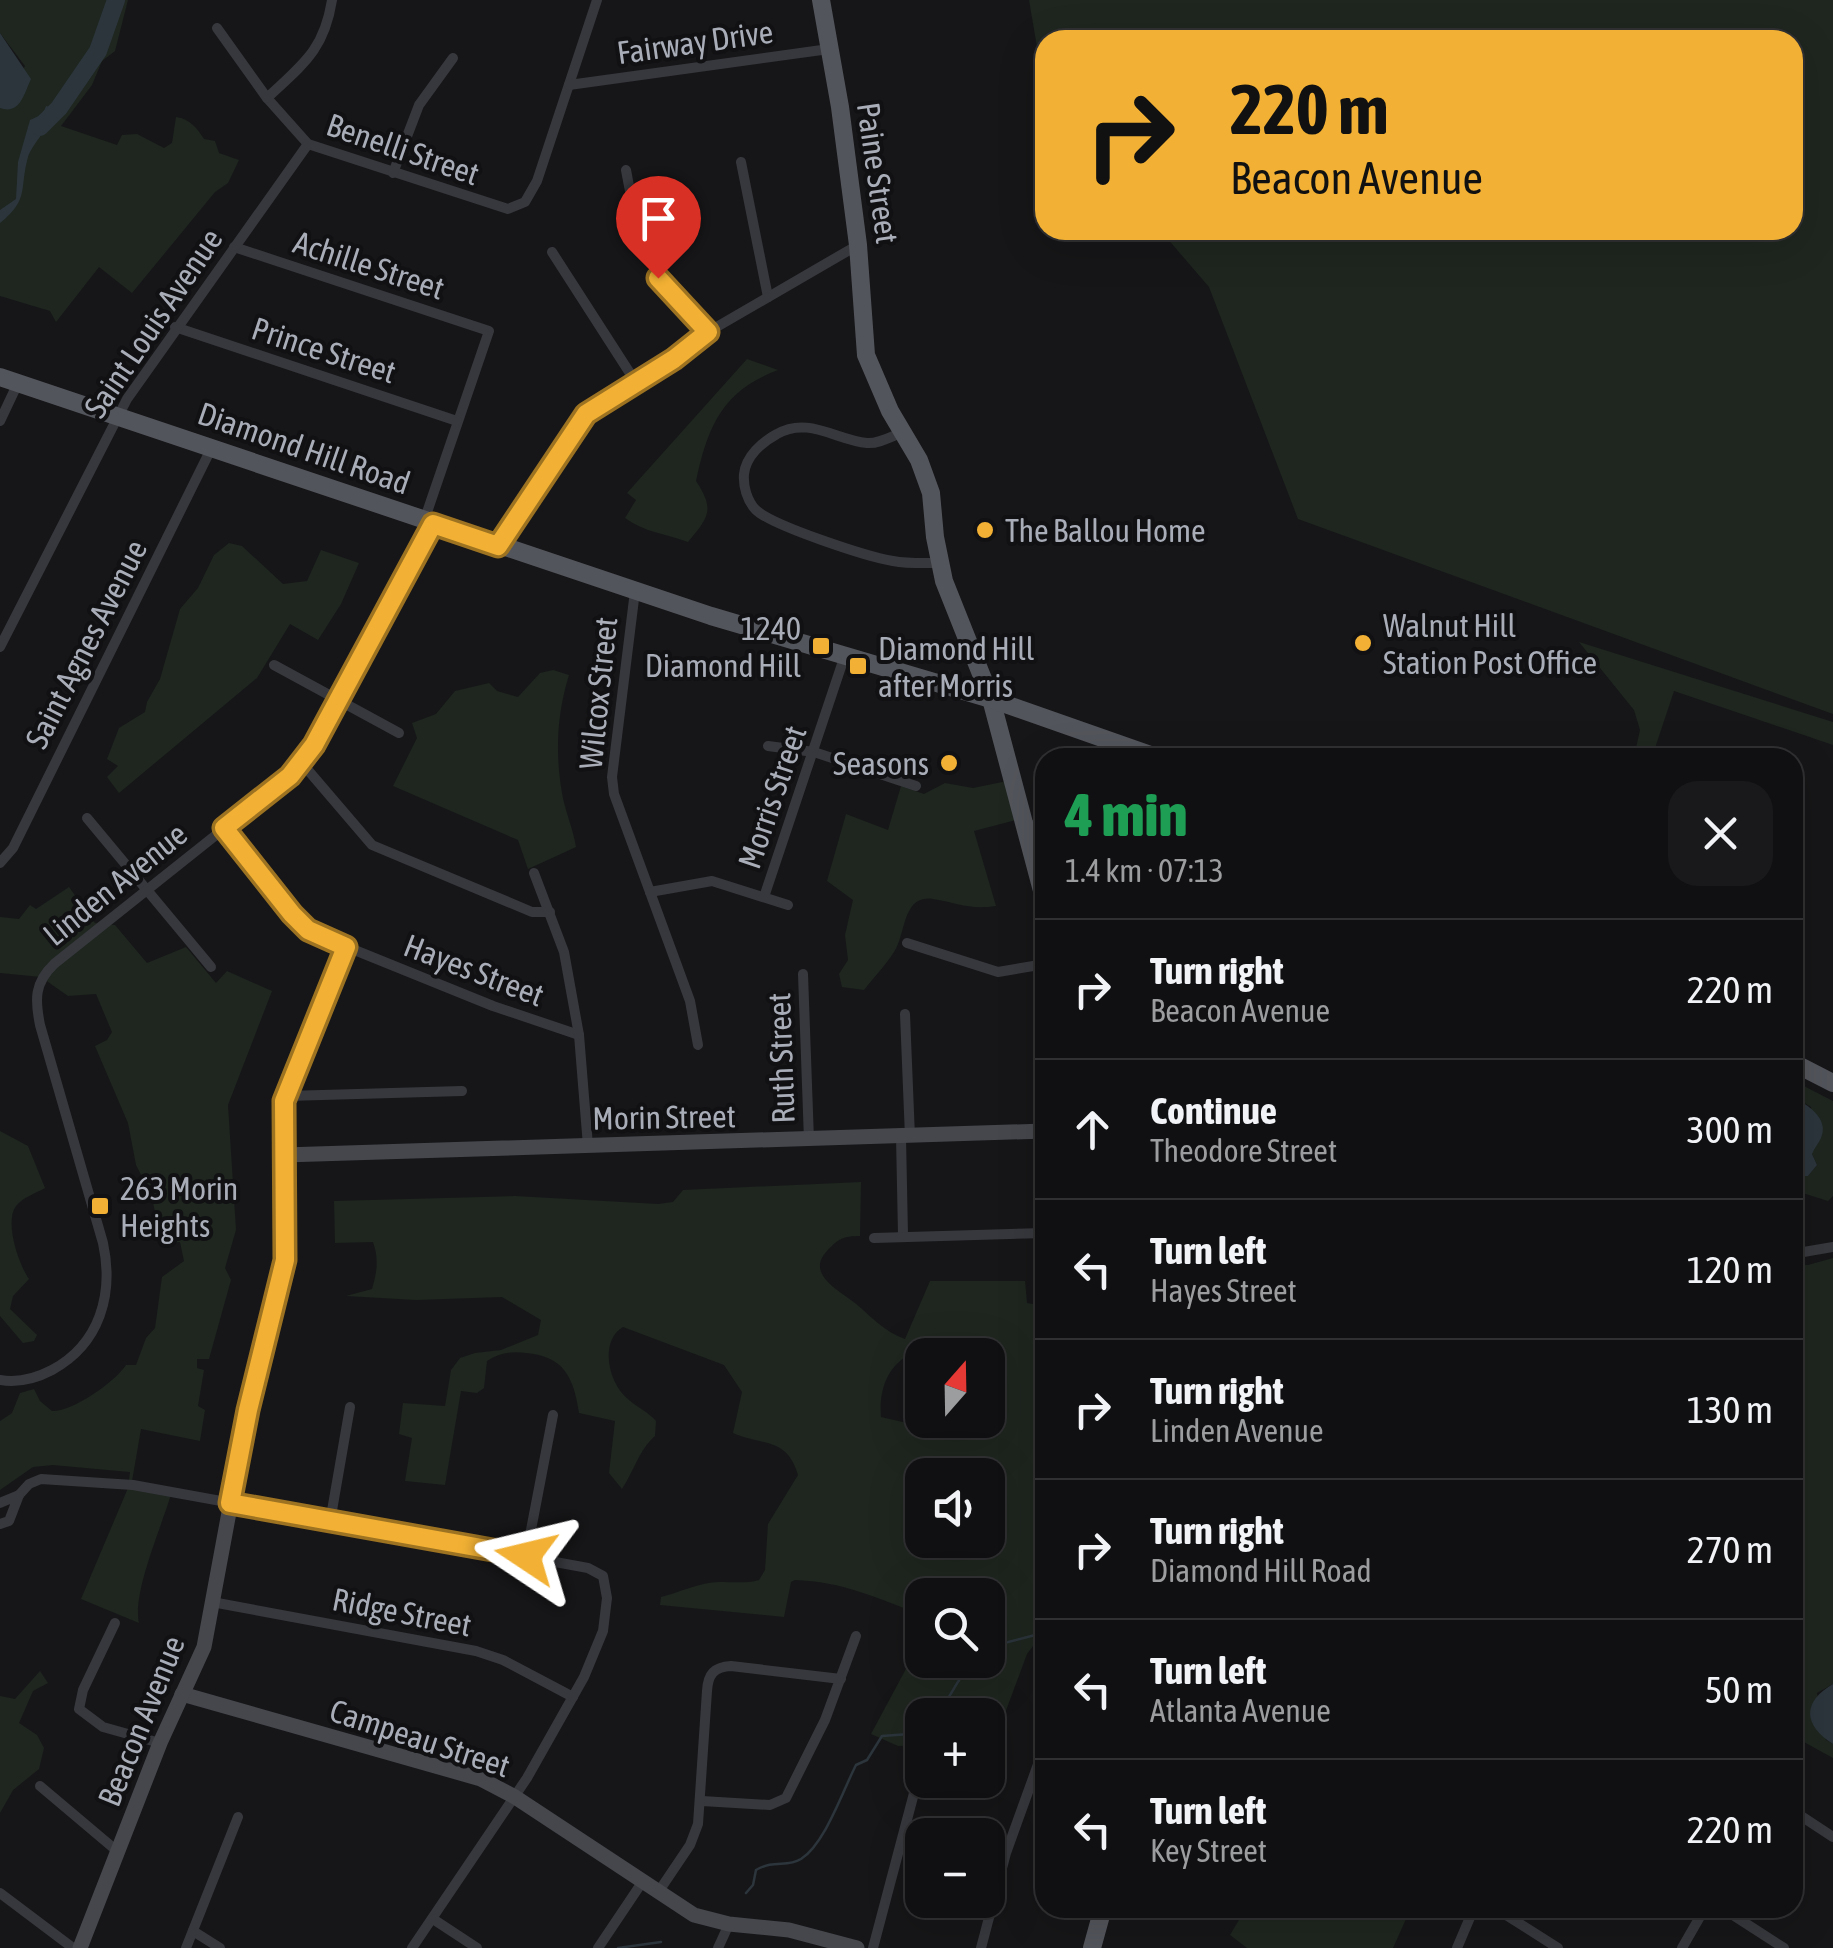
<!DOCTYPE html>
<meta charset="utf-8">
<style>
body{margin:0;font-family:"Asap Condensed",sans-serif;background:#19191b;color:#f1f3f6;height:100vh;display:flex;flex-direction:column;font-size:38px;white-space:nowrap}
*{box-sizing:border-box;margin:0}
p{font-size:32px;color:#9c9d9f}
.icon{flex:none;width:55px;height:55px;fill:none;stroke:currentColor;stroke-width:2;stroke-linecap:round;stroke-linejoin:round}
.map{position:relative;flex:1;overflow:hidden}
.side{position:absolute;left:1035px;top:748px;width:768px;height:1170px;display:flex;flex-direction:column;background:#101012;border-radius:30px;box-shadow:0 10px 40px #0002,0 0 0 2px #303032}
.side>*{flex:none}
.top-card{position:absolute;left:1035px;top:30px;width:768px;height:210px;border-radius:30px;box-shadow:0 10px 40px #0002,0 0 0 2px #303032;background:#f2b134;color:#111;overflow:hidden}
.needle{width:65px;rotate:20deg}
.controls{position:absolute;left:905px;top:1338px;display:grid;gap:20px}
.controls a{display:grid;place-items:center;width:100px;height:100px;border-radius:20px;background:#101012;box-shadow:0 10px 40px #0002,0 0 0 2px #303032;font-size:50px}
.pin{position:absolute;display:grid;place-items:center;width:85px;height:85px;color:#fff;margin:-102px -42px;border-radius:50% 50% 50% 0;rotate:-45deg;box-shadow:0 0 10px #0007}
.pin .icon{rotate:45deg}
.me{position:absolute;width:110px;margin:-55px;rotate:280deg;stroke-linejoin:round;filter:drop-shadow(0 0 8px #0008)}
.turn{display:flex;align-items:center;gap:35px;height:210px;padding:0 30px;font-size:45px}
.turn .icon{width:130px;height:130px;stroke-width:2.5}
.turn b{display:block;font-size:70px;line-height:85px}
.round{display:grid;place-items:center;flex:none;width:105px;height:105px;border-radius:30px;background:#19191b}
.overview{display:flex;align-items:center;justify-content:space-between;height:170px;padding:0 30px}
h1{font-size:60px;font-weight:800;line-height:75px;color:#1e9e55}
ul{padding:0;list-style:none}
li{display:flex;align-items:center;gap:30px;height:140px;padding:0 30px;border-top:2px solid #303032}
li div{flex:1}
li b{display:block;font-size:38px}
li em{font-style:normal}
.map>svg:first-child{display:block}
.green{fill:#1e261f;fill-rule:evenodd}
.water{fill:#2c353c}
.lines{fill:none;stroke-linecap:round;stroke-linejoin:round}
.stream{stroke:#2c353c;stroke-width:2.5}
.river{stroke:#2c353c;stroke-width:18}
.street{stroke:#37383d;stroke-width:10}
.secondary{stroke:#45474d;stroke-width:15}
.primary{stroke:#53555c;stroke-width:18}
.route-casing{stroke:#9d7322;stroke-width:25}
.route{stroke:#f2b134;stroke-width:18}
.poi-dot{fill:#f2b134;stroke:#111113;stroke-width:4}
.labels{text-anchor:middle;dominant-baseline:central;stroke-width:8;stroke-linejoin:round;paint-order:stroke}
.street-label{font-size:32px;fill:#a8adb8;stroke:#111113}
.poi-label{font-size:32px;fill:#a8adb8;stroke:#111113;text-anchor:start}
</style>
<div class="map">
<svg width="1833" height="1948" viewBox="0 0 1833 1948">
<rect width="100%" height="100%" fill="#161618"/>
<g class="green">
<path d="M 0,0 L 128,0 L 115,51 L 102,61 L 92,85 L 61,126 L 117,145 L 122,135 L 137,134 L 164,148 L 172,143 L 176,117 C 190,119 197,128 204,139 L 215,141 L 219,153 L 239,160 L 228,183 L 215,192 L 132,293 L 99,267 L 56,322 L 50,311 L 0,296 L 0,105 L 25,66 L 0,33 Z"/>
<path d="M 1029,0 L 1833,0 L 1833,714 L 1298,519 L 1209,287 L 1160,230 L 1792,230 L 1792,40 L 1045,40 L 1045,94 Z"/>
<path d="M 747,359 L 778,370 C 722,391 708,426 696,481 C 715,510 709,517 688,542 C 666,534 644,532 625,518 L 636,500 L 627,493 Z"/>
<path d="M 229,543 L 242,546 L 283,584 L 307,581 L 321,550 L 359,563 L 341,604 L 318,640 L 290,624 L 257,678 L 119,793 L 107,777 L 118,766 L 107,759 L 119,728 L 145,712 L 147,702 L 160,679 L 180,609 L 198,588 L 214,555 Z"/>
<path d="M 1579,642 L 1833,722 L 1833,745 L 1674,691 L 1652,757 L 1634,757 L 1640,730 L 1634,710 Z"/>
<path d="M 553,670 L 569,675 C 557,714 555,752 562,793 C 565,811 573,828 576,847 L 528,869 L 518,840 L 393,786 L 417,738 L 412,723 L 436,714 L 455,691 L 489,683 L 497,691 L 518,697 L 540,673 Z"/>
<path d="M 1012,780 L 1020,819 L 974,831 L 996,906 C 969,910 958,903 933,899 C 902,894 906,935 894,952 C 886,965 874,977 864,990 L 842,987 L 839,974 L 848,960 L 845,935 L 853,900 L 827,881 L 846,814 L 888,830 L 901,786 L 924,794 L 945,783 L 973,788 Z"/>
<path d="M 69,887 L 95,923 L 115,925 L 147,963 L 186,947 L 216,983 L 227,971 L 272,991 L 228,1105 L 236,1230 L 225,1268 L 231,1280 L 209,1359 L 197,1359 L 197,1368 L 204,1370 L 198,1406 L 205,1410 L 200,1441 L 141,1429 L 131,1487 L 171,1494 C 162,1526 132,1593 139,1623 L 81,1599 L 128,1488 L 130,1472 L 53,1465 L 33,1467 L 0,1490 L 0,1421 L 12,1413 L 20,1393 L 34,1389 L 40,1401 L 52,1411 C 72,1412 115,1382 126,1365 L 136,1365 L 146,1338 L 155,1328 L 162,1277 L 184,1261 L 180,1242 L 168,1243 L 159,1229 L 151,1194 L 136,1165 L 128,1123 L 95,1046 L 107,1040 L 112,1032 L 96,994 L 68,996 L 41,977 L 0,973 L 0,917 L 19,919 L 30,905 L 36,909 Z"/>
<path d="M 1792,1080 L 1833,1101 L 1833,1196 L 1828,1201 L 1793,1190 L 1793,1176 L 1808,1176 L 1817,1165 L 1812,1154 L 1811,1107 L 1793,1096 Z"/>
<path d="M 0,1131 L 28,1146 L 45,1188 C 36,1193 22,1198 16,1206 C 4,1222 19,1265 29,1279 L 13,1296 L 10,1309 L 37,1335 L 34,1341 L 23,1343 L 0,1316 Z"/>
<path d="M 861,1182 L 860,1236 C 843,1236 838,1239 827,1251 C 805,1274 840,1291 855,1303 C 872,1317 883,1331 905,1339 L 930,1281 L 1025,1281 L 1027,1303 L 1045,1306 L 1045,1641 L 1033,1646 L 1027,1654 L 994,1743 L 988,1749 L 988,1715 L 922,1715 L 922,1745 L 898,1746 L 871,1734 L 922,1639 L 922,1660 L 988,1660 L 988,1595 L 922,1595 L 922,1615 C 880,1599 841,1581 795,1580 L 791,1582 L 784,1617 L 660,1605 L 661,1597 C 677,1593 695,1585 709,1583 C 726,1580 742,1585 759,1580 L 765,1570 L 768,1524 L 798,1475 C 787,1437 763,1446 733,1433 L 742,1392 L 724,1365 L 623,1327 C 599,1341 608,1384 629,1400 C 638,1408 647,1411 656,1421 L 655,1436 C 639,1450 634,1471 622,1489 L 609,1473 L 615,1421 L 579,1413 C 574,1378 564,1356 526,1353 C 512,1351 499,1353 487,1361 L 484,1388 L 477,1393 L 461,1391 L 445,1485 L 405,1481 L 412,1438 L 399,1434 L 403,1403 L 445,1406 L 451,1370 L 460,1358 L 475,1353 L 501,1350 L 538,1335 L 541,1320 L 502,1297 L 416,1300 L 346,1296 L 372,1289 C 377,1272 379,1259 373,1242 L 335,1243 L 334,1201 L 515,1196 L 658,1204 L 673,1202 L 683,1190 ZM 908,1355 L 988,1355 L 988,1420 L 961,1420 L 937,1430 L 881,1417 C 879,1391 886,1369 908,1355 ZM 922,1475 L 988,1475 L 988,1540 L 922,1540 Z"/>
<path d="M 1833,1258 L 1833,1684 L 1817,1693 L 1826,1740 L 1833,1744 L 1833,1758 L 1793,1736 L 1792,1264 L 1808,1265 Z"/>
<path d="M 40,1671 L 48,1683 L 33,1691 L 19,1723 L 37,1735 L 44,1748 L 39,1769 L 13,1790 L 0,1813 L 0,1696 L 15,1699 Z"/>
<path d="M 1246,1908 L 1411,1908 L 1393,1948 L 1247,1948 L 1230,1935 Z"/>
</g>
<g class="water">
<path d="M 0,33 L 31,79 C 24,94 20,115 0,108 Z"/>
<path d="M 46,106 L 61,111 C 53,120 31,146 28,157 C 19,189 30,199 0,223 L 0,210 L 16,199 L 18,162 L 30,120 L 43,114 Z"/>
<path d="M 1792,1096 C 1806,1104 1830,1118 1821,1138 C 1819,1143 1814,1148 1812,1154 L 1817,1165 L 1808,1176 L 1793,1176 Z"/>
<path d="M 1833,1684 L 1833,1744 C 1803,1725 1802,1702 1833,1684 Z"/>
</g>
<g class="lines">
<g class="stream">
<path d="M 988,1651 L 989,1647 L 1039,1634 L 1045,1629"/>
<path d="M 934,1715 C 956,1696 953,1675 982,1660"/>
<path d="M 746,1893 L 753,1885 L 756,1870 C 775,1859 786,1868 801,1859 C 825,1844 843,1790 856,1765 L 867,1760 L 882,1736 L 910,1734 L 922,1726"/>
<path d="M 618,1948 L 661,1942"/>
</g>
<path class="river" d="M 40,127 L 59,108 L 98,51 L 116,0"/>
<g class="street">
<path d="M 217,28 L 267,98 L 308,144 L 508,209 L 525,202 L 537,181 L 597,0"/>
<path d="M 569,85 L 829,49"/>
<path d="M 267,98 C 302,65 324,51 332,0"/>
<path d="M 741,162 L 768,297"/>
<path d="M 626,170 C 639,242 652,282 708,332"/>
<path d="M 393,173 L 419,105 L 453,58"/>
<path d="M 234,247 L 489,331 L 424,521"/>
<path d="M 552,252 L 635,381"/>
<path d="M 175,327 L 457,421"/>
<path d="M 0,421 L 18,383"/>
<path d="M 903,432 C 892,436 879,444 867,443 C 836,440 808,416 777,434 C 762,442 746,456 744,474 C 743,486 747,501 756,510 C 773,526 868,557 893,561 C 909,564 925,563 940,563"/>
<path d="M 498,546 L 586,414 L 673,359 L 708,332 L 858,245"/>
<path d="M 635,591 L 612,777 L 614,794 L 650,892 L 712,881 L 788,905"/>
<path d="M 0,647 L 127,399 L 308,144"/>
<path d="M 274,665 L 399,733"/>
<path d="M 768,746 L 814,752 L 916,786"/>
<path d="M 301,762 L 372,845 L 532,912 L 550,912"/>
<path d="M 87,818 L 211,967"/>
<path d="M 1026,825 L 1045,825"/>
<path d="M 224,829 L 291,914 L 315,934 L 493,1006 L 579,1035"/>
<path d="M 0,863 L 13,848 L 212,447"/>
<path d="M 534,873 L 564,952 L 579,1035 L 588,1146"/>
<path d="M 650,892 L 690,1001 L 698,1045"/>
<path d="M 764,897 L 845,655"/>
<path d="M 907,943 L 998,972 L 1045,964"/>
<path d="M 803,974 L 809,1140"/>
<path d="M 905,1014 L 910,1137"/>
<path d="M 287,1096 L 462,1091"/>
<path d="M 901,1137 L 903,1235"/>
<path d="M 284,1155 L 284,1101 L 346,947"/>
<path d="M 874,1238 L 1045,1233"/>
<path d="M 1792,1254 L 1833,1247"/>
<path d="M 0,1380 C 19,1383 35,1379 52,1370 C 100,1344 114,1294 103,1243 L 40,1025 C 35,1000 34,983 54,964 L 290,776 L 323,731 L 433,524"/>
<path d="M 19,1495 L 29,1484 L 41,1479 L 133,1485 L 588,1568 L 603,1576 L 607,1598 L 603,1631 L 584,1677 L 527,1778 L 412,1948"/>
<path d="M 0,1503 L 19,1495 L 9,1521 L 0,1524"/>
<path d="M 330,1522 L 350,1407"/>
<path d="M 526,1556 L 553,1415"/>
<path d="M 212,1602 L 476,1651 L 503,1660 L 573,1697"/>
<path d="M 115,1623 L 83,1690 L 79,1709 L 103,1727 L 160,1743"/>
<path d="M 1792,1750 L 1798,1740"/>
<path d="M 40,1786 L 117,1851"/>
<path d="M 702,1801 L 770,1805 L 786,1798 L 825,1720 L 856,1636"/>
<path d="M 1792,1810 L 1833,1837"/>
<path d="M 659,1891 L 690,1845 L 698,1824 L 707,1691 C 708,1674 714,1667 731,1666 L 841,1679"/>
<path d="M 0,1893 L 73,1948"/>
<path d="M 1495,1908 L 1558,1948"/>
<path d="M 1722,1908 L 1784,1948"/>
<path d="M 433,1919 L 477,1948"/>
<path d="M 193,1931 L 220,1948"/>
<path d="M 186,1948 L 238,1817"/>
<path d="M 598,1948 L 643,1881"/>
<path d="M 718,1948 L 729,1924"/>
<path d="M 873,1948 L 922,1763"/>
<path d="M 981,1948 L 1006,1853 L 1045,1745"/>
<path d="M 1457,1948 L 1474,1908"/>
<path d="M 1682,1948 L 1705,1908"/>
</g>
<g class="secondary">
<path d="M 182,1694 L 481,1779 L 515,1797 L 694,1915 L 729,1924 L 789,1930 L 857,1948"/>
<path d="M 80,1948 L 160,1743 L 204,1647 L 248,1410 L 285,1260 L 284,1155 L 1045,1131"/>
</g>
<g class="primary">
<path d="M 821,0 L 840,107 L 858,245 L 866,355 L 890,411 L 919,460 L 931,493 L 935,537 L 944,581 L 991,699 L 1045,902"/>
<path d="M 0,377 L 711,616 L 991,699 L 1159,758"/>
<path d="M 1792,1062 L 1833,1083"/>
<path d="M 1092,1948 L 1103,1908"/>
</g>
</g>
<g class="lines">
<g class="route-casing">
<path id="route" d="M 526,1556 L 230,1503 L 248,1410 L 285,1260 L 284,1101 L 346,947 L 308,930 L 292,914 L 224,828 L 290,776 L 314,745 L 433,524 L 498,546 L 586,414 L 674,359 L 708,332 L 658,278"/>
</g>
<use href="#route" class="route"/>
</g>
<g class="poi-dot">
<circle cx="985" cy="530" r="10"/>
<circle cx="1363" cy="643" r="10"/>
<rect x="811" y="636" width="20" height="20" rx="5"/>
<rect x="848" y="656" width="20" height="20" rx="5"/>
<circle cx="949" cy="763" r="10"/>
<rect x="90" y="1196" width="20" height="20" rx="5"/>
</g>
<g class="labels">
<g class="street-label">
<text transform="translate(695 42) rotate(-8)">Fairway Drive</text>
<text transform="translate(403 149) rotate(19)">Benelli Street</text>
<text transform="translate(878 173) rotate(82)">Paine Street</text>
<text transform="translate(369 265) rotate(18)">Achille Street</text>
<text transform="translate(153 323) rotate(-56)">Saint Louis Avenue</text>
<text transform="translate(324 350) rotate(18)">Prince Street</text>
<text transform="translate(304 448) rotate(19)">Diamond Hill Road</text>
<text transform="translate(86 644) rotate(-63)">Saint Agnes Avenue</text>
<text transform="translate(598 693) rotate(-84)">Wilcox Street</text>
<text transform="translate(772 797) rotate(-71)">Morris Street</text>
<text transform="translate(115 884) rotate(-39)">Linden Avenue</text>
<text transform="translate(474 970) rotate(21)">Hayes Street</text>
<text transform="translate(781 1058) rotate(-92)">Ruth Street</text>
<text transform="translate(664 1117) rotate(-1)">Morin Street</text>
<text transform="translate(402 1612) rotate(11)">Ridge Street</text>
<text transform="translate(141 1721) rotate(-68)">Beacon Avenue</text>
<text transform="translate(420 1738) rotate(18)">Campeau Street</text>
</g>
<g class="poi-label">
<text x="1005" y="530">The Ballou Home</text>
<text x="1383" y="625">Walnut Hill<tspan x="1383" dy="37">Station Post Office</tspan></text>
<text x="801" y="628" text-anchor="end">1240<tspan x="801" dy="37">Diamond Hill</tspan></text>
<text x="878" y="648">Diamond Hill<tspan x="878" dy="37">after Morris</tspan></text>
<text x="929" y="763" text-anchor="end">Seasons</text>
<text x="120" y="1188">263 Morin<tspan x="120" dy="37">Heights</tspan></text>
</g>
</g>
</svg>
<div class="controls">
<a><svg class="needle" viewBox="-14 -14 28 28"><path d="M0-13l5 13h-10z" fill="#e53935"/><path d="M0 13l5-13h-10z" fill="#9c9d9f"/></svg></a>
<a><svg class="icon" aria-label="sound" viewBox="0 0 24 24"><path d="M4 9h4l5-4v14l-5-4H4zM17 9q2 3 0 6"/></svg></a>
<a><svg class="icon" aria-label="search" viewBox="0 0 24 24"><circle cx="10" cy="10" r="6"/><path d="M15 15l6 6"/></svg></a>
<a>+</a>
<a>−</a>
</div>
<div class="pin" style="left:658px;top:278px;background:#d93025"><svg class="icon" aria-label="arrive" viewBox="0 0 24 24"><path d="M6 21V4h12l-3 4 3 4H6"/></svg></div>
<svg class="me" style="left:526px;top:1556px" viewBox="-20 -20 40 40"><path d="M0-17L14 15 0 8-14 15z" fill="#f2b134" stroke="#fff" stroke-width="4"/></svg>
<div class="top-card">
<div class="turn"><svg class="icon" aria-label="right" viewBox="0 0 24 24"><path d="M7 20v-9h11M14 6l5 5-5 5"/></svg><div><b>220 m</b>Beacon Avenue</div></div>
</div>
<section class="side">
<div class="overview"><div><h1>4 min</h1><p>1.4 km · 07:13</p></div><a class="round"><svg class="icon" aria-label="close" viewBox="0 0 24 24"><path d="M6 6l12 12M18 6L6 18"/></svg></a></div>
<ul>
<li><svg class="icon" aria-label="right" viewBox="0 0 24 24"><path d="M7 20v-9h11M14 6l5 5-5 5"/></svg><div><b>Turn right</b><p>Beacon Avenue</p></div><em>220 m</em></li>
<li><svg class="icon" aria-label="ahead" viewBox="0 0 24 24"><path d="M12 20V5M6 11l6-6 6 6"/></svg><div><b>Continue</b><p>Theodore Street</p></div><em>300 m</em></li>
<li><svg class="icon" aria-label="left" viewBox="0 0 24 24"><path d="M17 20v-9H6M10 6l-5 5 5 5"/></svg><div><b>Turn left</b><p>Hayes Street</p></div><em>120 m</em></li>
<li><svg class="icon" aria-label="right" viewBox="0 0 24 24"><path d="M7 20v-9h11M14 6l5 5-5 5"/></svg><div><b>Turn right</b><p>Linden Avenue</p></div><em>130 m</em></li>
<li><svg class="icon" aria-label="right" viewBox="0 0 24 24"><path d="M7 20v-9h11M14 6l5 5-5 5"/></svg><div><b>Turn right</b><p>Diamond Hill Road</p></div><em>270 m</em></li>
<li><svg class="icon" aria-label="left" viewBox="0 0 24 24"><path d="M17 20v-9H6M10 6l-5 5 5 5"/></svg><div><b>Turn left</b><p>Atlanta Avenue</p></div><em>50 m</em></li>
<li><svg class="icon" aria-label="left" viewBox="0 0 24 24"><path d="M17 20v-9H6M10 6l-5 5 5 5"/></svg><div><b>Turn left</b><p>Key Street</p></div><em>220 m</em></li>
</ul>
</section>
</div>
